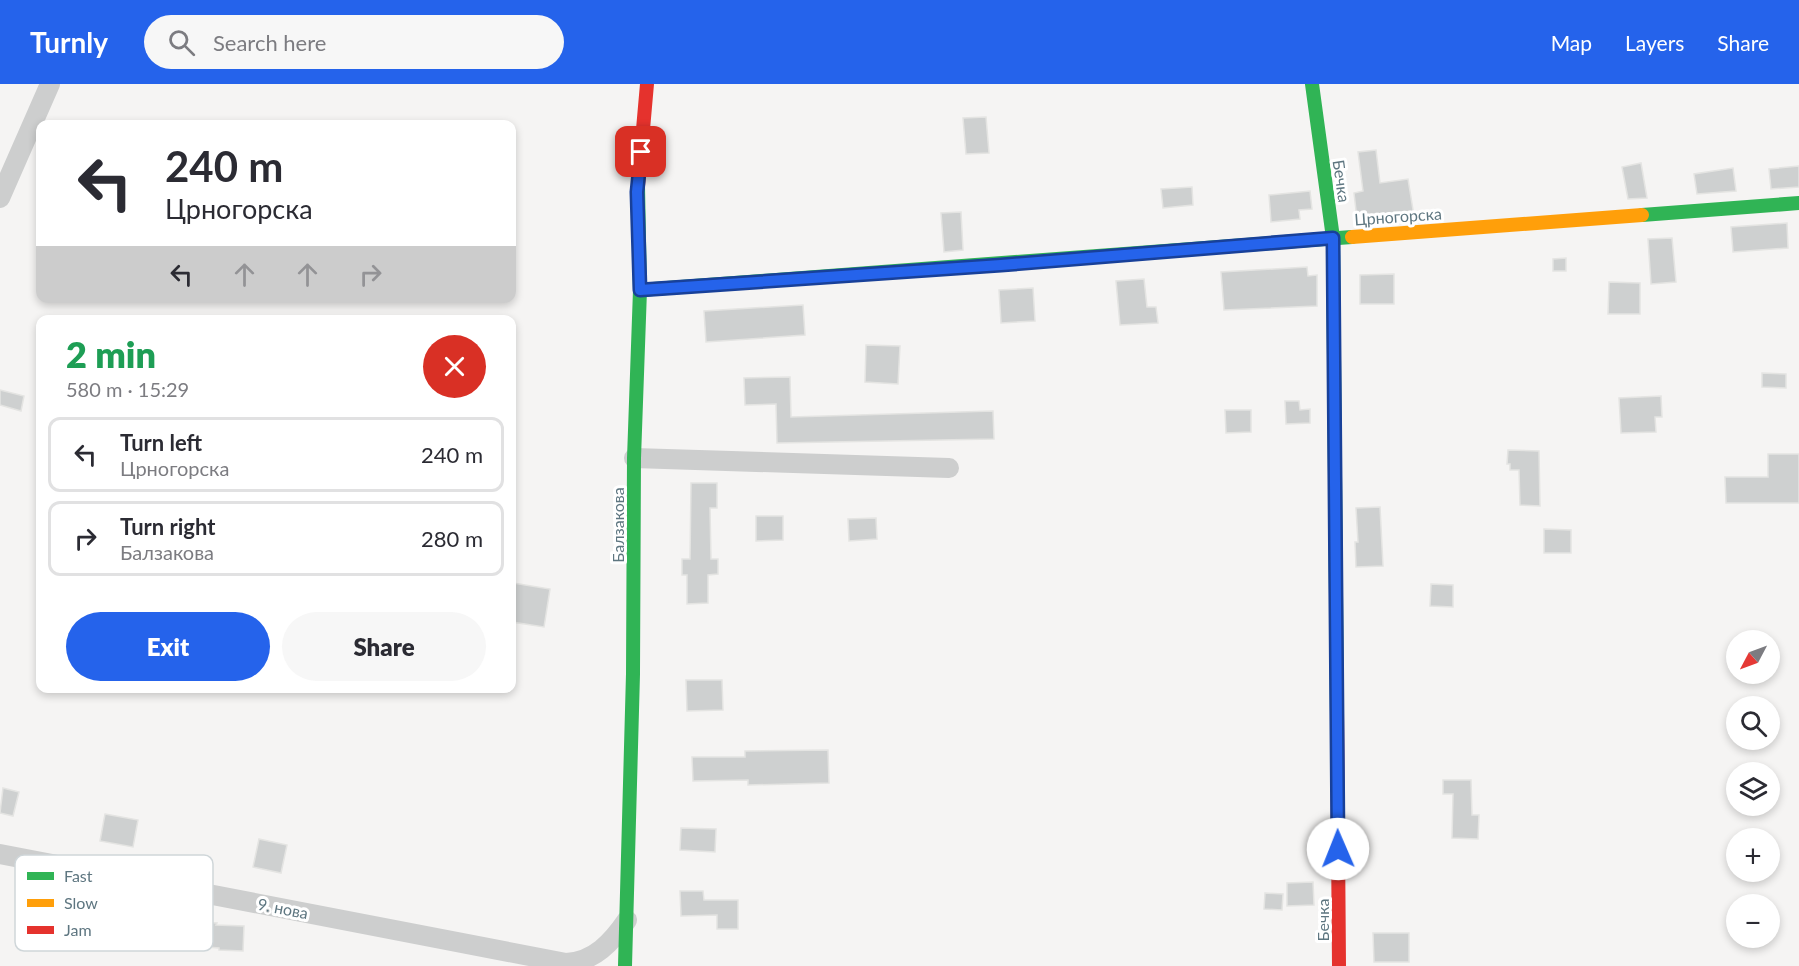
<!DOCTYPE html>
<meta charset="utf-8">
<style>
body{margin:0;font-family:Lato,sans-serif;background:#f7f7f7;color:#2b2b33;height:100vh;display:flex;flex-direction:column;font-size:22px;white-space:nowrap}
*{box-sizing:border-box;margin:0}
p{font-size:20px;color:#7c7c81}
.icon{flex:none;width:33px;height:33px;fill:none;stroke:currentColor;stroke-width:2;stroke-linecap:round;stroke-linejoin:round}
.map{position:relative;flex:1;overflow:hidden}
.panel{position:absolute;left:36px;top:231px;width:480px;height:378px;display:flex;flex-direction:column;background:#fff;border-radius:12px;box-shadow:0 3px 9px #0003}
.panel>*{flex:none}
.hud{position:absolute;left:36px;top:36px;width:480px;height:183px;border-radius:12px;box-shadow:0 3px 9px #0003;background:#fff;color:#2b2b33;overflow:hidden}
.needle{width:39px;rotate:229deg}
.buttons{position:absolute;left:1726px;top:546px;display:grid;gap:12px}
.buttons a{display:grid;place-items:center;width:54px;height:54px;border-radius:50%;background:#fff;box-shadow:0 3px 9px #0003;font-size:30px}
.pin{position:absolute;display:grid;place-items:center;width:51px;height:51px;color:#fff;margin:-26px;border-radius:12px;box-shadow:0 3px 9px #0006}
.me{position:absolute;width:66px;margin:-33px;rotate:359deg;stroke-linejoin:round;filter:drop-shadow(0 0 4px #0008)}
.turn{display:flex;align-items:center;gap:21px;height:126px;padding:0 30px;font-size:27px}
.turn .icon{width:78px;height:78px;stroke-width:2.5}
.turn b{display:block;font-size:42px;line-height:51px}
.lanes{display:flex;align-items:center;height:57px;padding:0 30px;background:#0003;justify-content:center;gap:30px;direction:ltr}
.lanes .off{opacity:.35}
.round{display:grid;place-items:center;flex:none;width:63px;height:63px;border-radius:32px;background:#f7f7f7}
.head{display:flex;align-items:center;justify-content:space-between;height:102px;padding:0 30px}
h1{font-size:36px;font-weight:800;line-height:45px;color:#1e9e55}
.primary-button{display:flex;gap:12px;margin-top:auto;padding:12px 30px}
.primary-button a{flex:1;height:69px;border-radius:36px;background:#2563eb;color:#fff;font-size:24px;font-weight:800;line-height:69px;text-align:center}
.primary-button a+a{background:#f7f7f7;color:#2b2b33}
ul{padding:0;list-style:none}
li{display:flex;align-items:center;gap:18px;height:75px;margin:0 12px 9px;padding:0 18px;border:3px solid #e1e1e2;border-radius:12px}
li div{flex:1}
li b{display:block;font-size:22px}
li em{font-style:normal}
header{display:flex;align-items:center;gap:36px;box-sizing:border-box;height:84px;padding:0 30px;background:#2563eb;color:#fff}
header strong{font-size:28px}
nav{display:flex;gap:33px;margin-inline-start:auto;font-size:21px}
.search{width:420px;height:54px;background:#f7f7f7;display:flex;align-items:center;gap:15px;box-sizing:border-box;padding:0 21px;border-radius:33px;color:#7c7c81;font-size:22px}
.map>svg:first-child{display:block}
.building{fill:#ced0d0;stroke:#e4e4e2;stroke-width:1.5}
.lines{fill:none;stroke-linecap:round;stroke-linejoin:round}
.street{stroke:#cdcece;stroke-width:20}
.fast{stroke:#30b455;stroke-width:14}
.slow{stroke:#ff9f0a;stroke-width:14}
.jam{stroke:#e5322d;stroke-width:14}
.route-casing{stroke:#184099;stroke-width:15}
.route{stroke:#2563eb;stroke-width:10}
.labels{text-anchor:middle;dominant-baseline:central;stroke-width:6;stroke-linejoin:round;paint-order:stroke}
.street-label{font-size:16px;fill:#5e7680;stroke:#fff}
.key{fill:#fff;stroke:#cfd6d9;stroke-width:1.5}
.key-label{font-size:16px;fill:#5e7680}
</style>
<header>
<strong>Turnly</strong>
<div class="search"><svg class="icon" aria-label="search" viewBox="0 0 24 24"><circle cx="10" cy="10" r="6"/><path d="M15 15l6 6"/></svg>Search here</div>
<nav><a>Map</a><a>Layers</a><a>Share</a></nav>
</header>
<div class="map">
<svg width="1799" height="882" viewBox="0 0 1799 882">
<rect width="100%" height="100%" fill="#f5f4f3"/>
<g class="building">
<path d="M 986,33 L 989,69 L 966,70 L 963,34 Z"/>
<path d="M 1376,66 L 1380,99 L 1408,95 L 1414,132 L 1386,134 L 1386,131 L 1357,135 L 1354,109 L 1363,107 L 1358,68 Z"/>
<path d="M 1641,79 L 1647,114 L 1628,115 L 1622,83 Z"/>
<path d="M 1799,82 L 1799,103 L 1771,105 L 1769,85 Z"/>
<path d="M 1733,84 L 1736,107 L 1697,110 L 1694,90 Z"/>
<path d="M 1192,103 L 1193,121 L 1163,124 L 1161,105 Z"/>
<path d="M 1310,107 L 1312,125 L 1299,126 L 1300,135 L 1271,138 L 1269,111 Z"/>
<path d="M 961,128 L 963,166 L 944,168 L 941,129 Z"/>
<path d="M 1787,139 L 1788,164 L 1733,168 L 1731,143 Z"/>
<path d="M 1672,154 L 1676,198 L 1651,200 L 1648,155 Z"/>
<path d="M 1566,174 L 1566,187 L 1553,187 L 1553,175 Z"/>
<path d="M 1307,183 L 1308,192 L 1317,191 L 1317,222 L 1224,226 L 1221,188 Z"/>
<path d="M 1394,190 L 1394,220 L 1360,220 L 1360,191 Z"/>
<path d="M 1144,195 L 1147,223 L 1156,223 L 1158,239 L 1120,241 L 1116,197 Z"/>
<path d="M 1609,198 L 1640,199 L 1640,230 L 1608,230 Z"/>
<path d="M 1033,204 L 1035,237 L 1001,239 L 999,206 Z"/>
<path d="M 803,221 L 805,251 L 706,258 L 704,227 Z"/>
<path d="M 866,261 L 900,262 L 898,300 L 865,298 Z"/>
<path d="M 1762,289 L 1786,290 L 1786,304 L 1762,303 Z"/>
<path d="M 790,293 L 791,333 L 993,327 L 994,355 L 777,359 L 776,320 L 745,321 L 744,294 Z"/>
<path d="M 0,306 L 24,312 L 21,327 L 0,321 Z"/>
<path d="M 1661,312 L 1662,333 L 1655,333 L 1656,348 L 1621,349 L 1619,314 Z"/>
<path d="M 1285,317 L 1299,317 L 1300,326 L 1310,325 L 1310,339 L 1286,340 Z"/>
<path d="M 1225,326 L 1251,326 L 1251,348 L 1226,349 Z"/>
<path d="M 1508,366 L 1539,367 L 1540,422 L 1520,421 L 1519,386 L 1510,386 L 1510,380 L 1507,380 Z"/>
<path d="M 1768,370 L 1799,370 L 1799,419 L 1726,419 L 1725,393 L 1768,393 Z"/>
<path d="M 691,399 L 717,399 L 717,424 L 710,424 L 711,475 L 718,475 L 718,490 L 708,491 L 708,519 L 687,520 L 687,491 L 682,491 L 682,475 L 690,475 Z"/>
<path d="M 1380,423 L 1383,482 L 1356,483 L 1355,458 L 1358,458 L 1356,424 Z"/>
<path d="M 756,432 L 783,432 L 783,456 L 756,457 Z"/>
<path d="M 876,434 L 877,455 L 849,457 L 848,435 Z"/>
<path d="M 1544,445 L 1571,446 L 1571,469 L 1544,469 Z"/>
<path d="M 513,499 L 550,505 L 544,543 L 512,538 Z"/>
<path d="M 1431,500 L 1453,501 L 1453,523 L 1430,522 Z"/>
<path d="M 686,596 L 722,596 L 723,626 L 687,627 Z"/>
<path d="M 828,666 L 829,699 L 748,701 L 748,696 L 693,697 L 692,673 L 745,673 L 745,667 Z"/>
<path d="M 1443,696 L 1471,696 L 1472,731 L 1479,731 L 1478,755 L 1452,754 L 1453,710 L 1443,710 Z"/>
<path d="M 3,704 L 19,708 L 13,732 L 0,729 Z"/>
<path d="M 105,730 L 138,736 L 133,763 L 100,757 Z"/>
<path d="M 681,744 L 716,745 L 715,768 L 680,766 Z"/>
<path d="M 259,755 L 287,761 L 281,789 L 253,783 Z"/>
<path d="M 1313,798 L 1314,821 L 1287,822 L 1287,799 Z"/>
<path d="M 680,807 L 703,807 L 704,816 L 738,816 L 738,845 L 717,845 L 717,831 L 681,832 Z"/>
<path d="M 1265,809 L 1283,810 L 1282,826 L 1264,825 Z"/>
<path d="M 195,838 L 217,839 L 216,841 L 244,842 L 243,867 L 219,866 L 219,864 L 193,862 Z"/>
<path d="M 1373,849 L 1409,849 L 1409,878 L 1374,878 Z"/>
</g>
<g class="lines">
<g class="street">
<path d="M 0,114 L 50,0"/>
<path d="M 634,374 L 949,384"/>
<path d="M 0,770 L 566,879 C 594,878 612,858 627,836"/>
</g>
<g class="fast">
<path d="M 1312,0 L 1333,154 L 1337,629"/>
<path d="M 1642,131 L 1799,119"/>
<path d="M 640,206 L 1352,153"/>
<path d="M 625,882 L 633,590 L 634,374 L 640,206 L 638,102"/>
</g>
<path class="slow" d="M 1352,153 L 1642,131"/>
<g class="jam">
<path d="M 638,102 L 647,0"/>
<path d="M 1337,629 L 1339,882"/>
</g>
</g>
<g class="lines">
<g class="route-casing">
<path id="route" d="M 641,68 L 637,108 L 640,206 L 1001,181 L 1333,154 L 1338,765"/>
</g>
<use href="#route" class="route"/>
</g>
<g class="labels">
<g class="street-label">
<text transform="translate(1342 97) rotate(82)">Бечка</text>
<text transform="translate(1398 132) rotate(-4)">Црногорска</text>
<text transform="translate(617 441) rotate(-90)">Балзакова</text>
<text transform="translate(283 824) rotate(11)">9. нова</text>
<text transform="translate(1322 836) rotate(-90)">Бечка</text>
</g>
</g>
<rect x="15" y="771" width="198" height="96" rx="9" class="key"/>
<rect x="27" y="788" width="27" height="8" fill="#30b455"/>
<rect x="27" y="815" width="27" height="8" fill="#ff9f0a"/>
<rect x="27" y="842" width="27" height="8" fill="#e5322d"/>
<g class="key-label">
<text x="64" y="798">Fast</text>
<text x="64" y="825">Slow</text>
<text x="64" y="852">Jam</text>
</g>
</svg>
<div class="buttons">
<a><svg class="needle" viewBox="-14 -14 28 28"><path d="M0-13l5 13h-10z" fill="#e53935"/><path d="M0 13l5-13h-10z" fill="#7c7c81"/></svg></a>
<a><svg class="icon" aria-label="search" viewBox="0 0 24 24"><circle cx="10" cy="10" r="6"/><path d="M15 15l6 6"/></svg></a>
<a><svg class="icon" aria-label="layers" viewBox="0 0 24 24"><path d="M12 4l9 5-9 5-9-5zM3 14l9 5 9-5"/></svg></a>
<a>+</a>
<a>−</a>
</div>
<div class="pin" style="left:641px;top:68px;background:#d93025"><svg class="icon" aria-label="arrive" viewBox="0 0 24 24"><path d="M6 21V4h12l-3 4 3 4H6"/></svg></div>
<svg class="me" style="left:1338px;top:765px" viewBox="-20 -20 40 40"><circle r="19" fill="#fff"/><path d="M0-13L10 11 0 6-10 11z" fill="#2563eb"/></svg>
<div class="hud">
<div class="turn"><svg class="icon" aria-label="left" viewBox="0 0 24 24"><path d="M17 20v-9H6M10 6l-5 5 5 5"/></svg><div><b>240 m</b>Црногорска</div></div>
<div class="lanes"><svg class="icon" aria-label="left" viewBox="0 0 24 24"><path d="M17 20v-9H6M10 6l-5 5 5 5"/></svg><svg class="icon off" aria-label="ahead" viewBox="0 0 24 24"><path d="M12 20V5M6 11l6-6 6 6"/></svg><svg class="icon off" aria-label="ahead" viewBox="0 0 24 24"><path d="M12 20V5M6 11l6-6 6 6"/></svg><svg class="icon off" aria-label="right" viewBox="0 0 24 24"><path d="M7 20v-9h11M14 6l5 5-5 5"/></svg></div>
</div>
<section class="panel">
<div class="head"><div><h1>2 min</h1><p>580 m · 15:29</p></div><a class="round" style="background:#d93025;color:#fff"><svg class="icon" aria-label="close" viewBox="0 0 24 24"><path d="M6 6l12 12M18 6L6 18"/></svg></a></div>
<ul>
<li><svg class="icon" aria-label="left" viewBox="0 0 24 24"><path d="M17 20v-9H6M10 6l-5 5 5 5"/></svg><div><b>Turn left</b><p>Црногорска</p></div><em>240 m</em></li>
<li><svg class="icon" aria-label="right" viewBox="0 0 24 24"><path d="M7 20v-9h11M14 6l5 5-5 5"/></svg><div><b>Turn right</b><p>Балзакова</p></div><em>280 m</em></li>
</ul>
<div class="primary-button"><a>Exit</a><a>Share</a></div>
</section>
</div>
